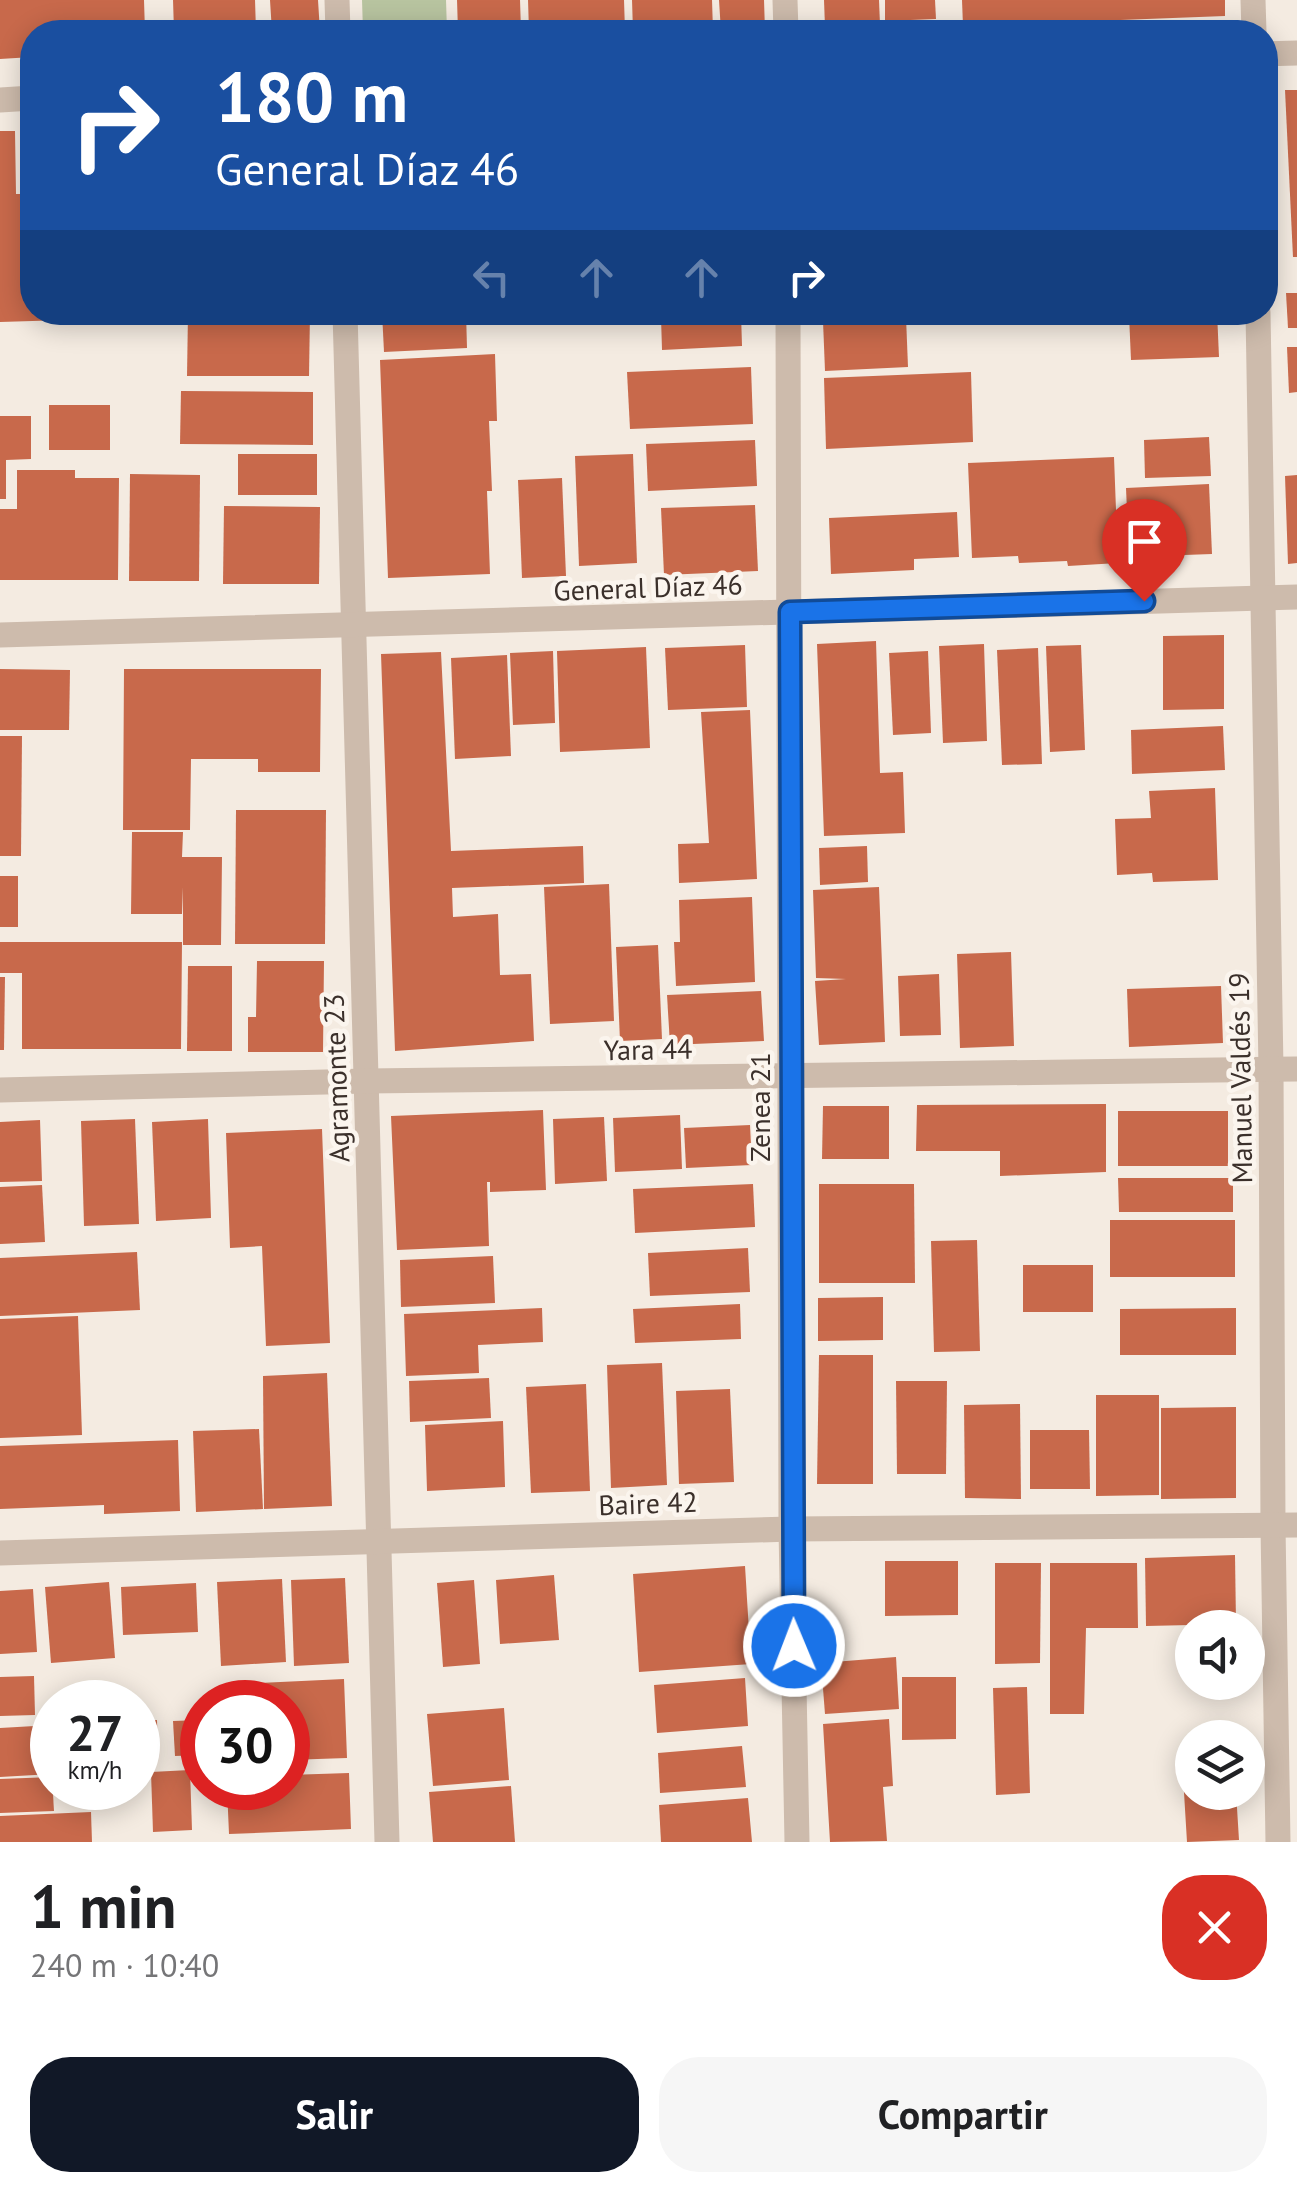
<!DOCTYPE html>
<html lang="es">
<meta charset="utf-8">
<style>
body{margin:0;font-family:"PT Sans",sans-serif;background:#f6f6f6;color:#202124;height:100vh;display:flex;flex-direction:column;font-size:38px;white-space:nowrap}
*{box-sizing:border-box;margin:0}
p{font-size:32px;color:#757577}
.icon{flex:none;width:55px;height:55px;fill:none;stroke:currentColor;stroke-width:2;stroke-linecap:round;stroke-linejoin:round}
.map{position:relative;height:1842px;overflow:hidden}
.sheet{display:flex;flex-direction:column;background:#fff;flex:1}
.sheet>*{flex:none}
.top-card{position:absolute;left:20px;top:20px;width:1258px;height:305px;border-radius:40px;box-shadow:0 5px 25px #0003;background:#1a4fa0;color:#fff;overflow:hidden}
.tools{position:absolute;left:1175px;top:1610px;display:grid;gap:20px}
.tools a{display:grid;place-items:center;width:90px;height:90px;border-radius:50%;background:#fff;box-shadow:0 5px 25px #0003;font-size:50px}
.speed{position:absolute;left:30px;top:1680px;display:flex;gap:20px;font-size:50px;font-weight:700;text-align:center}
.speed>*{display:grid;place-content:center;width:130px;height:130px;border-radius:50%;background:#fff;box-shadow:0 5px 25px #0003;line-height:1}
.speed small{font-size:25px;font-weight:400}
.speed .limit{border:15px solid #d22;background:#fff;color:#111}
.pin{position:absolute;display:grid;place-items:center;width:85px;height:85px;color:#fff;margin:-102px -42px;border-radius:50% 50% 50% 0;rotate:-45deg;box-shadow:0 0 10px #0007}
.pin .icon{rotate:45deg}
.me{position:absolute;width:110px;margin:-55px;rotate:359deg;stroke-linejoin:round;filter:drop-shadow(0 0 8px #0008)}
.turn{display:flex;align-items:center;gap:35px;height:210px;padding:0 30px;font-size:45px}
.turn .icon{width:130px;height:130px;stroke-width:2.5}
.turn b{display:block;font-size:70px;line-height:85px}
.lanes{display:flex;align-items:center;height:95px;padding:0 30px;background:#0003;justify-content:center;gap:50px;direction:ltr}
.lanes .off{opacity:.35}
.round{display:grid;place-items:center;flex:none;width:105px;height:105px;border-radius:40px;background:#f6f6f6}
.summary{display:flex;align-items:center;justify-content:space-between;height:170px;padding:0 30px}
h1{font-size:60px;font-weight:700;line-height:75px}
.cta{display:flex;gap:20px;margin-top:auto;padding:20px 30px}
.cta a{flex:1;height:115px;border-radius:40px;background:#111827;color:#fff;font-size:40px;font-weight:700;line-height:115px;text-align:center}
.cta a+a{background:#f6f6f6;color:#202124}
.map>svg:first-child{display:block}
.green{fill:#b8c4a0}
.building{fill:#c8694b}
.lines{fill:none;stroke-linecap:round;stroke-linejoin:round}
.street{stroke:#cdbbac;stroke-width:25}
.route-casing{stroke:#114b97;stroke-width:25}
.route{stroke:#1a73e8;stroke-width:18}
.labels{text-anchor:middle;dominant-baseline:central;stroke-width:9;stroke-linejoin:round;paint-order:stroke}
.street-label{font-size:28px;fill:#3b302b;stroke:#fbf5ee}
</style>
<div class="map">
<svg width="1297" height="1842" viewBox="0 0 1297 1842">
<rect width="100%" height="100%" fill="#f4ebe1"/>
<path class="green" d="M 362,0 L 446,0 L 447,32 L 363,32 Z"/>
<g class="building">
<path d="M 0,0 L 144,0 L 145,32 L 32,32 L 32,57 L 0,59 Z"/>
<path d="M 173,0 L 255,0 L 256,32 L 174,32 Z"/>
<path d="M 270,0 L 318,0 L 320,32 L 272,32 Z"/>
<path d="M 457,0 L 520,0 L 521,32 L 458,32 Z"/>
<path d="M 528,0 L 624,0 L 625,32 L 529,32 Z"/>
<path d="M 632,0 L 712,0 L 713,32 L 633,32 Z"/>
<path d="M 719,0 L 764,0 L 765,32 L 721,32 Z"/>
<path d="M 824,0 L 879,0 L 880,25 L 825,27 Z"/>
<path d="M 885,0 L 935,0 L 936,19 L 885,21 Z"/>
<path d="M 962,0 L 1225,0 L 1225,16 L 963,26 Z"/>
<path d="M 1285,90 L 1297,90 L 1297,257 L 1293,257 Z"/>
<path d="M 0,131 L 15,131 L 16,194 L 32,194 L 32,312 L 129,312 L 130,318 L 0,322 Z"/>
<path d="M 1286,293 L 1297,293 L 1297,328 L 1288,328 Z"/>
<path d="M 310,312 L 309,376 L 187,376 L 188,313 Z"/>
<path d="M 382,312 L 466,312 L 467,348 L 384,352 Z"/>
<path d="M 1217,312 L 1219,357 L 1131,360 L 1129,315 Z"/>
<path d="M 741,313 L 742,346 L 662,350 L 661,317 Z"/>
<path d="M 906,317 L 908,367 L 825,371 L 823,321 Z"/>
<path d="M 1287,347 L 1297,347 L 1297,392 L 1289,393 Z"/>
<path d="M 495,354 L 497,421 L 489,421 L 492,491 L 487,491 L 490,574 L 388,578 L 380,360 Z"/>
<path d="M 751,367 L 753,424 L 630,429 L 627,372 Z"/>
<path d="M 971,372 L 973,442 L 826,449 L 824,378 Z"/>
<path d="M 181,391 L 313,392 L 313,445 L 180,444 Z"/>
<rect x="49" y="405" width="61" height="45"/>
<path d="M 0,416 L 31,416 L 31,459 L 6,460 L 6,499 L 0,499 Z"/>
<path d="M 1209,437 L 1211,476 L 1145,478 L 1144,440 Z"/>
<path d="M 755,440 L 757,486 L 648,491 L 646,444 Z"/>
<rect x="238" y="454" width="79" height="41"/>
<path d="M 633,454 L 637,563 L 579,566 L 575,456 Z"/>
<path d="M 1114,457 L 1118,563 L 1068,566 L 1067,561 L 1019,563 L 1018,556 L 972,558 L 968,463 Z"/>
<path d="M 17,470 L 75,470 L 75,478 L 119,478 L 118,580 L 0,580 L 0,509 L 17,509 Z"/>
<path d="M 130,474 L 200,475 L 199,581 L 129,581 Z"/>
<path d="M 1297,475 L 1297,563 L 1288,564 L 1285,476 Z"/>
<path d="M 562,478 L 566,576 L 522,578 L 518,480 Z"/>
<path d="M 1209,484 L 1212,554 L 1129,557 L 1126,488 Z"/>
<path d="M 755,505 L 758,571 L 664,575 L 661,508 Z"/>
<path d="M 224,506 L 320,507 L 319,584 L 223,584 Z"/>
<path d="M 957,512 L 959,557 L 914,559 L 914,570 L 831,574 L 829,518 Z"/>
<path d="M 1224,635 L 1224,709 L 1163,710 L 1163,636 Z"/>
<path d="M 876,641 L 880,773 L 903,772 L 905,833 L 824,836 L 817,644 Z"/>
<path d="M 984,644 L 987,741 L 943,743 L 939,646 Z"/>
<path d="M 745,645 L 747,707 L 668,710 L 665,648 Z"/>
<path d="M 1081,645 L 1085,750 L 1050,752 L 1046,646 Z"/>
<path d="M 646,647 L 650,748 L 560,752 L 557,651 Z"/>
<path d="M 1038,648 L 1042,764 L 1002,765 L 997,650 Z"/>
<path d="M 553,651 L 555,723 L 513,725 L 510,653 Z"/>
<path d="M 928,651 L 931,733 L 893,735 L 889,653 Z"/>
<path d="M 441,652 L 451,851 L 583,846 L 584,883 L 452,888 L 453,917 L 498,914 L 500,975 L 531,974 L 534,1041 L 395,1051 L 381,654 Z"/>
<path d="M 507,655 L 511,756 L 455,759 L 451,658 Z"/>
<path d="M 0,669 L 70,670 L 69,730 L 0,730 Z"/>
<path d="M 124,669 L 321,669 L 320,772 L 258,772 L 258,759 L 191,759 L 190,830 L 123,830 Z"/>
<path d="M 750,710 L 757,879 L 679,883 L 678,844 L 709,843 L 701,712 Z"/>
<path d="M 1223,726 L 1225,770 L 1132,774 L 1131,730 Z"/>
<path d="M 0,736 L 22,736 L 21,856 L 0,856 Z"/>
<path d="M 1215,788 L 1218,880 L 1153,882 L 1152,873 L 1117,875 L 1115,819 L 1151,818 L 1149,791 Z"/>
<path d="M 236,810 L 326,810 L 325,944 L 235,944 Z"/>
<path d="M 132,832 L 183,832 L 182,857 L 222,857 L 221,945 L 183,945 L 183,887 L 182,914 L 131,914 Z"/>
<path d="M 867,846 L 868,882 L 820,885 L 819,848 Z"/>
<rect x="0" y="876" width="18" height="51"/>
<path d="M 609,884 L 614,1021 L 550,1024 L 544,887 Z"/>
<path d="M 879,887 L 885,1042 L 819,1045 L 815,981 L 846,979 L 816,978 L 813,890 Z"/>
<path d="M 752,897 L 755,982 L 676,986 L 674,942 L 680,942 L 679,900 Z"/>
<path d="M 0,942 L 182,942 L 181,1049 L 22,1049 L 22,973 L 0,973 Z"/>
<path d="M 658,945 L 662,1039 L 620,1041 L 616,947 Z"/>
<path d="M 1011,952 L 1014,1046 L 960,1048 L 957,954 Z"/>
<path d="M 257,961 L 324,961 L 323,1052 L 248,1052 L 248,1017 L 256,1017 Z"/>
<path d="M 188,966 L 232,966 L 232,1051 L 187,1051 Z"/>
<path d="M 939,974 L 941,1035 L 900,1036 L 898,976 Z"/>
<path d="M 0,977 L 5,977 L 4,1050 L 0,1050 Z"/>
<path d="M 1221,986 L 1223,1043 L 1129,1047 L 1127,989 Z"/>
<path d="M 761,991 L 764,1041 L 670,1045 L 667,995 Z"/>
<path d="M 1106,1104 L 1106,1172 L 1000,1176 L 1000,1151 L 916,1151 L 917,1105 Z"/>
<path d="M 823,1106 L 889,1106 L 889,1159 L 822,1159 Z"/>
<path d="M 543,1110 L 546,1190 L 490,1192 L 490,1182 L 487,1182 L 489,1246 L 397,1250 L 391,1116 Z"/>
<rect x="1118" y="1111" width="110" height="55"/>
<path d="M 680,1115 L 682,1169 L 615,1172 L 613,1118 Z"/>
<path d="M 604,1117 L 607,1181 L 555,1184 L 553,1119 Z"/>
<path d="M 135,1119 L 139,1224 L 84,1226 L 81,1121 Z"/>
<path d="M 208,1119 L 211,1218 L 156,1221 L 152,1122 Z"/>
<path d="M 40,1120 L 42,1181 L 0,1182 L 0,1122 Z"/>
<path d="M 750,1125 L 752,1165 L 686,1168 L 684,1128 Z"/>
<path d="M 322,1129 L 330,1343 L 266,1346 L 262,1246 L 230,1248 L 226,1133 Z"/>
<path d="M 1118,1178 L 1233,1178 L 1233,1212 L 1119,1212 Z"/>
<path d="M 753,1184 L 755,1227 L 635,1233 L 633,1189 Z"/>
<path d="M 819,1184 L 914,1184 L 915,1283 L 819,1283 Z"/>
<path d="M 42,1185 L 45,1242 L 0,1244 L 0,1187 Z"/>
<rect x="1110" y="1220" width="125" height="57"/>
<path d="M 977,1240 L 980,1351 L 934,1352 L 931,1241 Z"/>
<path d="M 748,1248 L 750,1292 L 650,1296 L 648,1253 Z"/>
<path d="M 137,1252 L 140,1310 L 0,1316 L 0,1258 Z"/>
<path d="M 493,1256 L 495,1303 L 401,1307 L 400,1260 Z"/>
<rect x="1023" y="1265" width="70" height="47"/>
<path d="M 883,1297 L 883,1340 L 818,1341 L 818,1298 Z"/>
<path d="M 740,1304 L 741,1339 L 635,1343 L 633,1309 Z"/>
<path d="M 542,1308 L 543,1342 L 478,1345 L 479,1373 L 406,1376 L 404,1314 Z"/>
<path d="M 1236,1308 L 1236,1355 L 1120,1355 L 1120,1309 Z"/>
<path d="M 78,1316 L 82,1435 L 0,1438 L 0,1319 Z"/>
<path d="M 819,1355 L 873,1355 L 873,1484 L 817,1484 Z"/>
<path d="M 662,1363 L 667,1485 L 611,1488 L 607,1365 Z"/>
<path d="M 327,1373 L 332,1506 L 264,1509 L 263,1376 Z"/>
<path d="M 489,1378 L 491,1418 L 410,1422 L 409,1381 Z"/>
<path d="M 896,1381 L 947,1381 L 946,1474 L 897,1474 Z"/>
<path d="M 586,1384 L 590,1491 L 531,1493 L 526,1387 Z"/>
<path d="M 730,1389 L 734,1482 L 679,1484 L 676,1391 Z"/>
<path d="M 1096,1395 L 1159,1395 L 1159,1495 L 1096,1496 Z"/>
<path d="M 1020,1404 L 1021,1499 L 965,1498 L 964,1405 Z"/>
<path d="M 1236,1407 L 1236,1498 L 1161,1499 L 1161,1408 Z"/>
<path d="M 503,1421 L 505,1487 L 427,1491 L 425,1425 Z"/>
<path d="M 259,1429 L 263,1509 L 196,1512 L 193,1431 Z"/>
<path d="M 1030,1430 L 1089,1430 L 1090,1489 L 1030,1489 Z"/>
<path d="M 178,1440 L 180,1511 L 104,1514 L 104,1505 L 0,1509 L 0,1446 Z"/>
<path d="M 1235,1555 L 1236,1624 L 1146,1626 L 1145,1558 Z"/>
<path d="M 885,1561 L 958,1561 L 958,1615 L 885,1616 Z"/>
<path d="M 995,1563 L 1041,1563 L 1040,1663 L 995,1664 Z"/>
<path d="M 1050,1563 L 1137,1563 L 1138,1628 L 1086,1628 L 1084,1714 L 1050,1714 Z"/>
<path d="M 745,1566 L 751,1664 L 639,1672 L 633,1574 Z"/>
<path d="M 554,1575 L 559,1640 L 500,1644 L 496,1580 Z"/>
<path d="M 345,1578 L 349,1663 L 294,1666 L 291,1580 Z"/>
<path d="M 282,1579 L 286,1662 L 221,1666 L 217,1582 Z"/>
<path d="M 474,1580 L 480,1664 L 443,1667 L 437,1583 Z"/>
<path d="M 109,1582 L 115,1658 L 51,1663 L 45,1587 Z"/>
<path d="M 196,1583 L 198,1632 L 123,1635 L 121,1587 Z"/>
<path d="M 33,1589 L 37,1652 L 0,1654 L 0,1591 Z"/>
<path d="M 896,1657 L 899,1709 L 825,1714 L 821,1663 Z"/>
<path d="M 34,1676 L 35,1715 L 0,1716 L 0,1677 Z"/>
<path d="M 902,1677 L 956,1677 L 956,1739 L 902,1740 Z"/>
<path d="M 745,1678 L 748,1726 L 657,1733 L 654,1685 Z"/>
<path d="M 344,1679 L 347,1758 L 288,1760 L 288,1702 L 237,1702 L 236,1684 Z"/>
<path d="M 1027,1687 L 1030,1793 L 996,1795 L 993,1688 Z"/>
<path d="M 504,1708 L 509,1780 L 433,1786 L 427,1714 Z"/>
<path d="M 889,1719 L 893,1786 L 883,1787 L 887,1841 L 830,1842 L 823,1724 Z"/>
<path d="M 157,1720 L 158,1753 L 138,1754 L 138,1721 Z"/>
<path d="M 202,1720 L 202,1755 L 175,1756 L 173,1721 Z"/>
<path d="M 52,1725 L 52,1774 L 0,1777 L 0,1728 Z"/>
<path d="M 742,1746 L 746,1787 L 660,1793 L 658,1753 Z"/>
<path d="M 190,1770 L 192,1830 L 153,1832 L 151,1772 Z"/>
<path d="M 349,1773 L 351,1829 L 229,1834 L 227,1788 L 288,1788 L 288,1775 Z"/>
<path d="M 1183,1776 L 1192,1776 L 1192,1792 L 1236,1792 L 1239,1840 L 1187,1842 Z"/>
<path d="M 52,1777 L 54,1811 L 0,1813 L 0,1779 Z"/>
<path d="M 511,1786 L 515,1842 L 433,1842 L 429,1792 Z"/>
<path d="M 748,1798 L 752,1842 L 661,1842 L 659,1805 Z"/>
<path d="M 91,1812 L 92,1842 L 0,1842 L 0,1816 Z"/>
</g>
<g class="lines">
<g class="street">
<path d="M 337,0 L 338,32"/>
<path d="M 785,0 L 786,32"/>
<path d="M 1253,0 L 1254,32"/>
<path d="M 1265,54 L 1297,53"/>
<path d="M 0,100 L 32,98"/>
<path d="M 345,312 L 387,1842"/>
<path d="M 788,312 L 791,1529 L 797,1842"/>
<path d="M 1258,312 L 1271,1069 L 1273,1526 L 1278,1842"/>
<path d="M 0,635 L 1297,597"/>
<path d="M 0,1090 L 367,1081 L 1297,1069"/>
<path d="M 0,1553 L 791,1529 L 1297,1525"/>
</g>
</g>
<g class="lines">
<g class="route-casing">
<path id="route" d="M 794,1646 L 790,612 L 1144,601"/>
</g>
<use href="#route" class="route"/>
</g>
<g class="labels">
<g class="street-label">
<text transform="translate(648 587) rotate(-2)">General Díaz 46</text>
<text transform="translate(648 1049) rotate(-1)">Yara 44</text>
<text transform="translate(336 1078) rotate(-92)">Agramonte 23</text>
<text transform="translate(1240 1078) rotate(-91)">Manuel Valdés 19</text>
<text transform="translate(759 1107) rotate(-90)">Zenea 21</text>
<text transform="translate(648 1503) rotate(-2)">Baire 42</text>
</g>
</g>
</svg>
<div class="tools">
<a><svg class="icon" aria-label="sound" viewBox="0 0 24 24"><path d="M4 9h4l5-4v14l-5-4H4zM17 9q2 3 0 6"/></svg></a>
<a><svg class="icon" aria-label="layers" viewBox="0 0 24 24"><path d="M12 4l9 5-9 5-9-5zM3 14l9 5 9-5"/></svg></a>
</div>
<div class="speed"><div>27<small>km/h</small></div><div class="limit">30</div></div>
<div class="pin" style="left:1144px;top:601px;background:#d93025"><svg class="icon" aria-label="arrive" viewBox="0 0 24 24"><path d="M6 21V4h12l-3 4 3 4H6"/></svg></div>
<svg class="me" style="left:794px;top:1646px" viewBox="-20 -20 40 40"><circle r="17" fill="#1a73e8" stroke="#fff" stroke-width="3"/><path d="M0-11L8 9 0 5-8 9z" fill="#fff"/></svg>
<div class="top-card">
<div class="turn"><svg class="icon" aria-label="right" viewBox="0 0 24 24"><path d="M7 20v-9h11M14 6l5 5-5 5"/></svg><div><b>180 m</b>General Díaz 46</div></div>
<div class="lanes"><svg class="icon off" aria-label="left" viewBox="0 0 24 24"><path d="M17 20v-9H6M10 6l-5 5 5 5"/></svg><svg class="icon off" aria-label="ahead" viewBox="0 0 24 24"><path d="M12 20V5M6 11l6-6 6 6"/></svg><svg class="icon off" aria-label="ahead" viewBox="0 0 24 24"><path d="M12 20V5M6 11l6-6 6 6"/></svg><svg class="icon" aria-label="right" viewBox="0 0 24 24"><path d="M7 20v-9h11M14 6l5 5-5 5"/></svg></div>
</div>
</div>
<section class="sheet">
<div class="summary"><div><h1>1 min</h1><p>240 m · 10:40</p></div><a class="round" style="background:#d93025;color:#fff"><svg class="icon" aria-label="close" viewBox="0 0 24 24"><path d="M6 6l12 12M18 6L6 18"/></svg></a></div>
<div class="cta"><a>Salir</a><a>Compartir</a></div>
</section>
